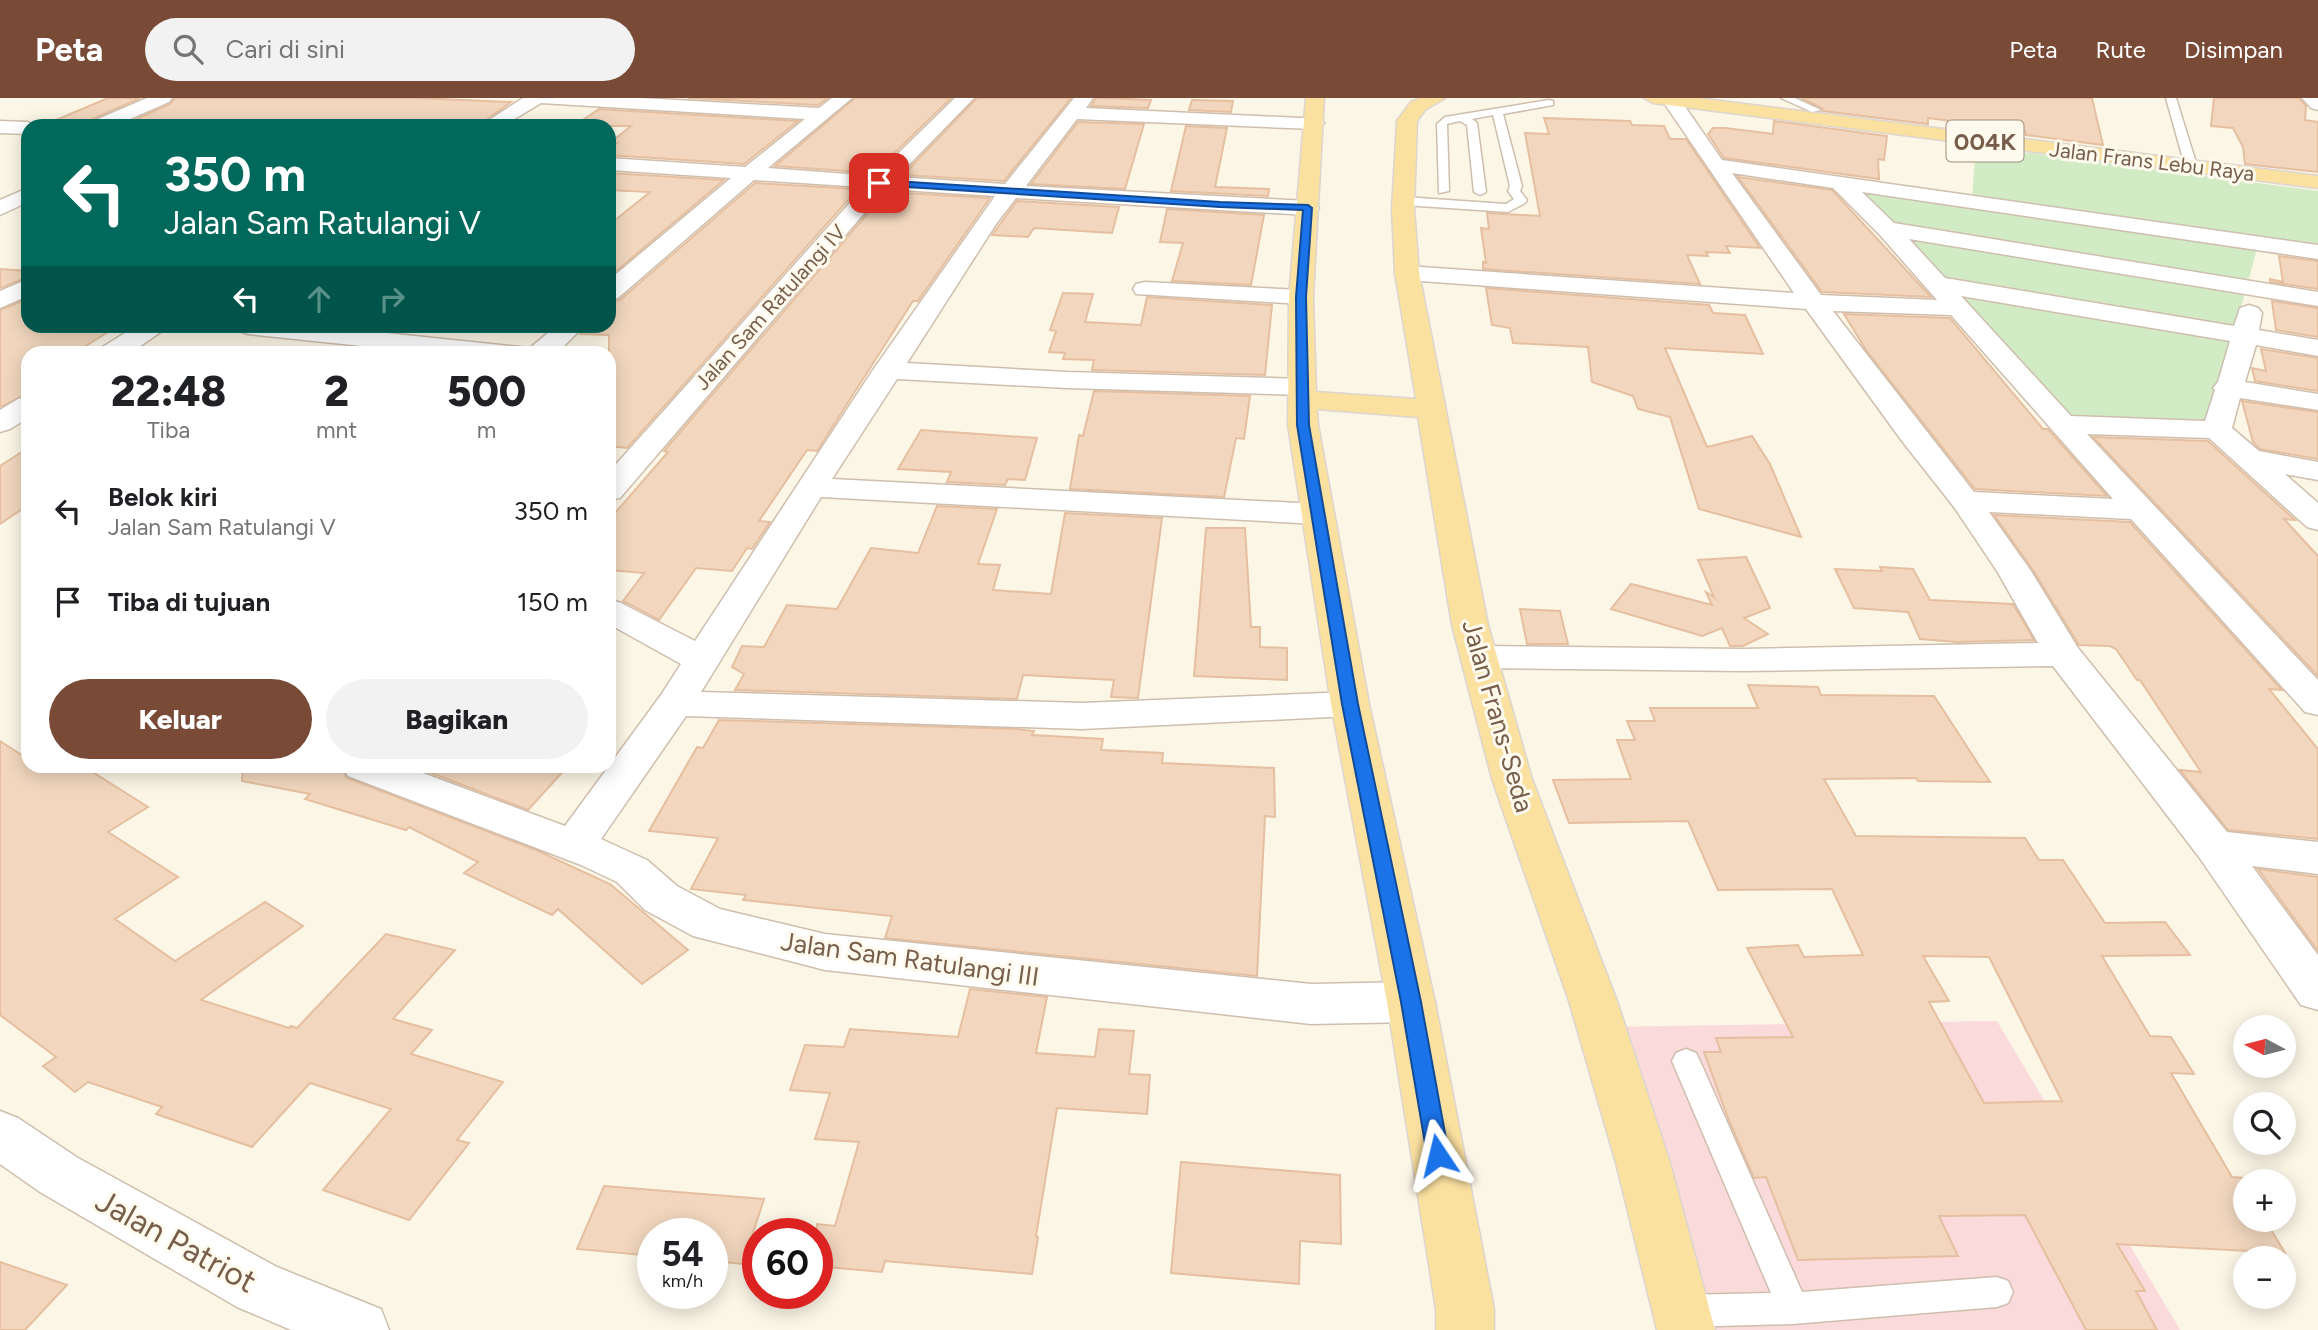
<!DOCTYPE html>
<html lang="id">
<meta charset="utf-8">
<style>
body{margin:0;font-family:Figtree,sans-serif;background:#f2f2f2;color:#202124;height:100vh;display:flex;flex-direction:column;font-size:26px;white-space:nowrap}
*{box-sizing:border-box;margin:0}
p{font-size:23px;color:#757577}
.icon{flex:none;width:38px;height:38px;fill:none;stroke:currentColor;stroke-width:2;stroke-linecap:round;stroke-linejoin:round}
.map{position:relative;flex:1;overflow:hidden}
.side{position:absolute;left:21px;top:248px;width:595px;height:427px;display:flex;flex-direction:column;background:#fff;border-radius:21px;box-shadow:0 4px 18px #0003}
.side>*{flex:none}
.banner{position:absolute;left:21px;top:21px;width:595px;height:214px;border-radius:21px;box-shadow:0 4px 18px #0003;background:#00695c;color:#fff;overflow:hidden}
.needle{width:46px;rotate:277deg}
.controls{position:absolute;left:2233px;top:917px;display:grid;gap:14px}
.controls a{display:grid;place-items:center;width:63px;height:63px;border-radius:50%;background:#fff;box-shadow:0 4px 18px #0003;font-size:35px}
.speed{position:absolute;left:637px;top:1120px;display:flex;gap:14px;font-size:35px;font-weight:700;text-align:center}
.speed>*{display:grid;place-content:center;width:91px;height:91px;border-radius:50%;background:#fff;box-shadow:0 4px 18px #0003;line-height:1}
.speed small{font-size:18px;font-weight:400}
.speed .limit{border:10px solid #d22;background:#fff;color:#111}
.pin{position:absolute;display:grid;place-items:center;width:60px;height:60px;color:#fff;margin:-30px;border-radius:14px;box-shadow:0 4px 10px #0006}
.me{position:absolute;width:77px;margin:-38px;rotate:350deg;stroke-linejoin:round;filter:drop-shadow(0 0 5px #0008)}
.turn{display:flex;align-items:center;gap:24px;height:147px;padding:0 28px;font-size:32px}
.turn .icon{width:91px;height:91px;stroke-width:2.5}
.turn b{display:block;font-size:49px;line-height:60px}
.lanes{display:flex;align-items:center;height:66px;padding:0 28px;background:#0003;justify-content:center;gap:35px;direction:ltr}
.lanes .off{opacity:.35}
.eta{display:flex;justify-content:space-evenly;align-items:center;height:119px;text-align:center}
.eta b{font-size:42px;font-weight:800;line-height:49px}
.button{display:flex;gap:14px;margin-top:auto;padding:14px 28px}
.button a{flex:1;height:80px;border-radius:42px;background:#794a36;color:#fff;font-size:28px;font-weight:800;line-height:80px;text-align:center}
.button a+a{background:#f2f2f2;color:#202124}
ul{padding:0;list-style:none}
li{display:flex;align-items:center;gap:21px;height:91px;padding:0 28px}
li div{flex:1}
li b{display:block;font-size:26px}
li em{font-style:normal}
header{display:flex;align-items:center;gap:42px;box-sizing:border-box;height:98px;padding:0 35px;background:#794a36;color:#fff}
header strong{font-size:33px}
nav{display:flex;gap:38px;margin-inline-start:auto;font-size:24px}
.search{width:490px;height:63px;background:#f2f2f2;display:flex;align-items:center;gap:18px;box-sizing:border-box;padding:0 24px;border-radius:38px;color:#757577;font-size:26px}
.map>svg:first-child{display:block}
.medical{fill:#fadadb}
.green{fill:#d1ebc5}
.building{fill:#f2d7be;stroke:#e5bf9f;stroke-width:2;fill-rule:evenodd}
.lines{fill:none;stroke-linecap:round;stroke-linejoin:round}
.service-casing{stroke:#cfbead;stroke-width:3}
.minor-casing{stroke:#cfbead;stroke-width:3}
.tertiary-casing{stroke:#cfbead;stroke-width:3}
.primary-casing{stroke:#dcd5d0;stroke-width:3}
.service{fill:#fff;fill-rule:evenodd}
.minor{fill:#fff;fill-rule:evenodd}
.tertiary{fill:#fff;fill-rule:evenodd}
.primary{fill:#fbe1a0;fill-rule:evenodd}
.route{fill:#1a73e8;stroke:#114b97;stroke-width:2}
.labels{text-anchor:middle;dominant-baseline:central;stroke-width:6;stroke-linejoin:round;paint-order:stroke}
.far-street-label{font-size:21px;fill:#775e4b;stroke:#fffaee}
.shield{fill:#fffaee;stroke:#a08d7c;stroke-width:2}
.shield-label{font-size:24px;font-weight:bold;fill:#775e4b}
.street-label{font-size:26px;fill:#775e4b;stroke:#fffaee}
.near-street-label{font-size:32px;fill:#775e4b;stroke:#fffaee}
</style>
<header>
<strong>Peta</strong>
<div class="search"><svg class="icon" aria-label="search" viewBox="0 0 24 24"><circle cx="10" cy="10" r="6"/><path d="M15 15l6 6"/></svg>Cari di sini</div>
<nav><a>Peta</a><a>Rute</a><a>Disimpan</a></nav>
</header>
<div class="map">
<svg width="2318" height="1232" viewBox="0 0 2318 1232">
<rect width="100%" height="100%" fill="#fcf6e7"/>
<path class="medical" d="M 1997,923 L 2180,1232 L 1696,1232 L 1600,929 Z"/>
<g class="green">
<path d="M 1976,48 L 2318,93 L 2318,151 L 1972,100 Z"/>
<path d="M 1857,90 L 2258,147 L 2209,326 L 2068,320 Z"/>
</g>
<g class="building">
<path d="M 108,0 L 140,0 L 90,22 L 85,28 L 42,28 Z"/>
<path d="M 175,0 L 416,0 L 511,4 L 478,28 L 121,28 L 170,6 Z"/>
<path d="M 688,0 L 828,0 L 818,7 Z"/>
<path d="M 855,0 L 951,0 L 874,75 L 775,68 Z"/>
<path d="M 977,0 L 1071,0 L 1004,83 L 903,77 Z"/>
<path d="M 1096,0 L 1106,0 L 1151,2 L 1148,10 L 1091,8 Z"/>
<path d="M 1801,0 L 2092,0 L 2103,47 L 2026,37 L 2025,33 L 1928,20 L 1928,26 L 1823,13 L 1822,10 Z"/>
<path d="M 2214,0 L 2299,0 L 2306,8 L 2305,22 L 2318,24 L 2318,74 L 2245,66 L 2243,49 L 2233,30 L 2211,28 Z"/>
<path d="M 1192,2 L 1233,3 L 1231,14 L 1189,12 Z"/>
<path d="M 599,11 L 798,23 L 744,66 L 609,57 L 609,52 L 617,45 L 610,45 L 631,28 L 574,28 Z"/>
<path d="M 1544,20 L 1630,23 L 1632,27 L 1664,28 L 1670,41 L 1686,41 L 1760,150 L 1726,148 L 1730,155 L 1706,154 L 1708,158 L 1687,157 L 1700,186 L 1483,171 L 1483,164 L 1486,165 L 1481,130 L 1489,131 L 1487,115 L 1540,118 L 1525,35 L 1549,36 Z"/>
<path d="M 1774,23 L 1887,38 L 1884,62 L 1878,61 L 1879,81 L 1724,60 L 1708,36 L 1713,30 L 1725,30 L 1773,36 Z"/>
<path d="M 1078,24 L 1144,26 L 1125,91 L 1031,86 Z"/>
<path d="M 1186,28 L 1227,30 L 1215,89 L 1269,91 L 1268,98 L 1171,93 Z"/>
<path d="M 609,75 L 724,82 L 609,179 L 609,127 L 650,94 L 609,92 Z"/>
<path d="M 1738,79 L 1832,92 L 1931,199 L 1822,194 Z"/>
<path d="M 755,85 L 858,91 L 627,350 L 609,348 L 609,237 L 580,236 L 586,228 L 609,228 L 609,204 L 620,202 Z"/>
<path d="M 886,94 L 990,100 L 918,203 L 913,203 L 817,353 L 807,352 L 759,423 L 770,424 L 752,451 L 747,450 L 732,473 L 696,470 L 659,522 L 623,503 L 644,475 L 609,472 L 609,422 L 668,354 L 664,353 Z"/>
<path d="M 1017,103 L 1119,109 L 1112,135 L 1034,130 L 1028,139 L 992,137 Z"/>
<path d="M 1167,111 L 1264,117 L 1251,187 L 1172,183 L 1183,145 L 1160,144 Z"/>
<path d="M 2279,158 L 2318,163 L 2318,191 L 2270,184 L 2270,181 L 2283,184 Z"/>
<path d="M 0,171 L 28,173 L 28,179 L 0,190 Z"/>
<path d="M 1486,190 L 1709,207 L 1713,215 L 1745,217 L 1763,256 L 1665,250 L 1707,349 L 1752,338 L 1770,366 L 1801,439 L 1699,411 L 1670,319 L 1638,311 L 1633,298 L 1592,284 L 1588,249 L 1513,245 L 1510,230 L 1492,227 Z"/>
<path d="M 1063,195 L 1093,196 L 1085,224 L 1141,227 L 1147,199 L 1272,207 L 1265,277 L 1092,272 L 1094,262 L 1063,261 L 1065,255 L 1049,254 L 1056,233 L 1050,232 Z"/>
<path d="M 28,201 L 28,228 L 113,228 L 104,233 L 108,234 L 73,256 L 28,256 L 28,296 L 0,309 L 0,212 Z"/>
<path d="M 2272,203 L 2318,210 L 2318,239 L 2276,232 Z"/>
<path d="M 1844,216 L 1950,220 L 2043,331 L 2048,331 L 2107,398 L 1975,391 L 1866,252 Z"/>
<path d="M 2261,251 L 2318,260 L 2318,293 L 2255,283 L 2252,270 L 2266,273 Z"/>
<path d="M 1094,293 L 1250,298 L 1244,341 L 1236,340 L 1224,399 L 1070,391 L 1079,337 L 1083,338 Z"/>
<path d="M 2242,303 L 2318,314 L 2318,361 L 2260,351 L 2253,344 Z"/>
<path d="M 921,332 L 1037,340 L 1025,382 L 1008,381 L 1005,387 L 947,384 L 951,374 L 898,371 Z"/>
<path d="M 2093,339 L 2208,343 L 2295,422 L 2284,421 L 2318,458 L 2318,578 Z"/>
<path d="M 28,350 L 28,407 L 0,426 L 0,368 Z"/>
<path d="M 937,408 L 997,411 L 978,466 L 1000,467 L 993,492 L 1051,496 L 1065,415 L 1162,420 L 1138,600 L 1111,599 L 1114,582 L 1023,577 L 1017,601 L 735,592 L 744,576 L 732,569 L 742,548 L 764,549 L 787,507 L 837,511 L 871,450 L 918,455 Z"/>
<path d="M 1994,417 L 2130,424 L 2282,592 L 2269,591 L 2318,651 L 2318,741 L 2228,732 L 2180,672 L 2201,674 L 2140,582 L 2137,582 L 2116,551 L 2110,548 L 2079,547 L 2033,472 Z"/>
<path d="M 1206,430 L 1245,430 L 1251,529 L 1260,529 L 1260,549 L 1287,550 L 1287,582 L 1194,578 Z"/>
<path d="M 1746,459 L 1770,510 L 1744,520 L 1768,536 L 1743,548 L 1730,548 L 1722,530 L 1702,538 L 1611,511 L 1631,486 L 1712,507 L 1706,494 L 1714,499 L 1698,462 Z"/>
<path d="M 1880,469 L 1913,471 L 1930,502 L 2013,506 L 2034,542 L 1957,544 L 1920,541 L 1908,514 L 1854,510 L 1835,471 L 1882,473 Z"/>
<path d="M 1520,511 L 1560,513 L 1568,546 L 1527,546 Z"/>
<path d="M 1748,587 L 1818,589 L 1821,597 L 1934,598 L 1990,684 L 1918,683 L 1916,680 L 1824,681 L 1856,738 L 2025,740 L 2039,762 L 2063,762 L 2105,825 L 2165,824 L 2190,857 L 2102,858 L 2150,938 L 2171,939 L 2194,976 L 2171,975 L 2232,1079 L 2245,1080 L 2245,1122 L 2265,1122 L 2285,1155 L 2117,1146 L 2145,1193 L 2136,1193 L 2157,1232 L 2086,1232 L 2025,1117 L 1939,1118 L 1958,1158 L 1798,1162 L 1766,1079 L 1754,1080 L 1728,1020 L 1704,954 L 1721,954 L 1716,940 L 1793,939 L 1747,850 L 1798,847 L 1804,859 L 1863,857 L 1832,791 L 1718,792 L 1688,723 L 1569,725 L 1553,682 L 1631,681 L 1617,642 L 1635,642 L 1627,623 L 1655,623 L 1650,610 L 1758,610 ZM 1923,858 L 1989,859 L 2062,1003 L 1984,1005 L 1929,904 L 1949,903 Z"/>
<path d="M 719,622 L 1016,631 L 1034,633 L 1032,637 L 1103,641 L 1101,652 L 1163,655 L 1162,665 L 1274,670 L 1275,719 L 1265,718 L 1257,878 L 885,840 L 892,818 L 743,802 L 746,797 L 691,791 L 718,740 L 649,733 L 697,649 L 703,650 Z"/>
<path d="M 0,643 L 28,661 L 28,668 L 83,668 L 148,709 L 108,734 L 178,779 L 115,821 L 175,863 L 265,804 L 303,828 L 201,902 L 289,930 L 291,928 L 297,930 L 386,836 L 455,852 L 393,921 L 432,932 L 411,956 L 503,984 L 457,1042 L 469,1045 L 409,1122 L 323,1092 L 391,1011 L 310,985 L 252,1049 L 156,1016 L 162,1009 L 88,984 L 75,994 L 43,968 L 56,959 L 0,917 Z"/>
<path d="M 243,668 L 340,668 L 347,680 L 536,752 L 610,786 L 688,852 L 642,886 L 558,811 L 552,817 L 464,775 L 478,764 L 409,729 L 406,732 L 305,701 L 310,696 L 242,683 Z"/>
<path d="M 413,668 L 568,668 L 528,712 Z"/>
<path d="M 2258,771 L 2318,779 L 2318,853 Z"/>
<path d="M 970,891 L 1047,899 L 1036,955 L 1095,959 L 1099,931 L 1134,933 L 1129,976 L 1150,977 L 1147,1016 L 1057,1010 L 1036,1138 L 1038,1139 L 1032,1176 L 885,1163 L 882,1174 L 817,1168 L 817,1126 L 835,1128 L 859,1044 L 815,1041 L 830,995 L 790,992 L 805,947 L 844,949 L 850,931 L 958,939 Z"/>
<path d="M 1181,1064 L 1340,1077 L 1341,1146 L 1300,1143 L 1299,1186 L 1171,1175 Z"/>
<path d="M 604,1088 L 764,1101 L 743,1166 L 712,1163 L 712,1136 L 653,1136 L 653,1158 L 577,1151 Z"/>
<path d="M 0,1164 L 67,1187 L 25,1232 L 0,1232 Z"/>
</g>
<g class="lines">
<g class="service-casing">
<g id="service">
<path d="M 1781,0 L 1795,0 L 1821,12 L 1812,14 Z"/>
<path d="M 2166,0 L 2176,0 L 2197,68 L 2195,70 L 2185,68 Z"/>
<path d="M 1549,2 L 1553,3 L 1553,7 L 1503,16 L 1522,88 L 1520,93 L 1527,102 L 1525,105 L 1508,114 L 1404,107 L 1398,103 L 1404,99 L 1506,106 L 1514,101 L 1508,93 L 1510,88 L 1493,17 L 1472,21 L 1477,25 L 1486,94 L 1480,97 L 1474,94 L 1467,27 L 1460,23 L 1447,26 L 1449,93 L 1439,95 L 1437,26 L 1445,19 Z"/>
<path d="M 1686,951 L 1696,955 L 1700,963 L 1802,1194 L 1997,1179 L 2008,1183 L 2013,1194 L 2008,1205 L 1997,1209 L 1793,1226 L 1683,1229 L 1672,1224 L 1667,1213 L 1672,1202 L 1683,1197 L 1771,1195 L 1672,963 L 1676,955 Z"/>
</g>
</g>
<g class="minor-casing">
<g id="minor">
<path d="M 147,0 L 172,0 L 169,4 L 114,28 L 88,28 L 91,24 Z"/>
<path d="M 523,0 L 641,0 L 819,10 L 832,0 L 852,0 L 768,70 L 875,78 L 955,0 L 974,0 L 897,79 L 1005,86 L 1074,0 L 1093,0 L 1086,10 L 1321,21 L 1324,25 L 1314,31 L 1077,21 L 1026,88 L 1308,103 L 1316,105 L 1319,110 L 1316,115 L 1308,117 L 1016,100 L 996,126 L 907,265 L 1067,274 L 1302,281 L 1312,283 L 1316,289 L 1312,295 L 1302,297 L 1067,290 L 897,281 L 832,381 L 1317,406 L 1328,409 L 1333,416 L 1328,423 L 1317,426 L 821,399 L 701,594 L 1082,605 L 1350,594 L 1363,597 L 1369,606 L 1363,615 L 1350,618 L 1082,631 L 686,618 L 601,741 L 647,762 L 677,788 L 720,811 L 825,836 L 1311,886 L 1411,884 L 1428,890 L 1435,904 L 1428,918 L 1411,924 L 1311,926 L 825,872 L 693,838 L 645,812 L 617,784 L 581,767 L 348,678 L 342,668 L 404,668 L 565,728 L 661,597 L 681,566 L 609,526 L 609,501 L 621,505 L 695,543 L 873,272 L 995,98 L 885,91 L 620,400 L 609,402 L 609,374 L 864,89 L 754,82 L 618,200 L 609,202 L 609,182 L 731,80 L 609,72 L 609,60 L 745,69 L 805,21 L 541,5 L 503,28 L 480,28 Z"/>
<path d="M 1663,0 L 1679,0 L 1722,62 L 2318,147 L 2318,161 L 1862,94 L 1894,125 L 2318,194 L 2318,208 L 1909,141 L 1945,180 L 2234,228 L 2240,210 L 2249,207 L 2258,210 L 2262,215 L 2259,232 L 2318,242 L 2318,258 L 2256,247 L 2245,284 L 2318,296 L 2318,312 L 2240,300 L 2232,330 L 2259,353 L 2318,364 L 2318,382 L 2285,376 L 2318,405 L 2318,432 L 2307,429 L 2209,340 L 2087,336 L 2318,582 L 2318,617 L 2305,614 L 2131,421 L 1989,414 L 2031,473 L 2078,550 L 2227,734 L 2318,744 L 2318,776 L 2252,768 L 2318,857 L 2318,912 L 2301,907 L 2199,759 L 2053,568 L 1743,573 L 1480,570 L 1467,567 L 1462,559 L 1467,551 L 1480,548 L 1743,551 L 2038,545 L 1997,473 L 1954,409 L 1902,343 L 1806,211 L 1407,182 L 1399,180 L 1395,175 L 1399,170 L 1407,168 L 1794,195 L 1662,2 ZM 1732,75 L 1833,90 L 1879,136 L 1937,202 L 1821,197 ZM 1961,198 L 2230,243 L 2218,284 L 2213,290 L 2215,292 L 2205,323 L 2071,318 ZM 1833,213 L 1951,217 L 2113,401 L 1974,394 Z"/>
<path d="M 2302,0 L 2318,0 L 2318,12 L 2311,10 Z"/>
<path d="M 0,23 L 28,24 L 36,28 L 28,28 L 28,36 L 0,35 Z"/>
<path d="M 28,90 L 28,104 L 0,117 L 0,102 Z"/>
<path d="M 28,181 L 28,198 L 0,210 L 0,193 Z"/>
<path d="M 1145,184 L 1301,192 L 1310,194 L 1313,199 L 1310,204 L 1301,206 L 1136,196 L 1133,191 L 1136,186 Z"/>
<path d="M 136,228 L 166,228 L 162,233 L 129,256 L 97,256 L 101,250 Z"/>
<path d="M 235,228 L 319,228 L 530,250 L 556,228 L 584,228 L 556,256 L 439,256 L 248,236 L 239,233 Z"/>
<path d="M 28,298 L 28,320 L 10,331 L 0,334 L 0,312 L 18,301 Z"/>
</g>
</g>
<g class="tertiary-casing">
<path id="tertiary" d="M 0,1013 L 18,1020 L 78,1060 L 277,1169 L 381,1211 L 389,1232 L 291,1232 L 237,1209 L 40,1094 L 0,1066 Z"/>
</g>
<g class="primary-casing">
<g id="primary">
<path d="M 1306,0 L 1324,0 L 1313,199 L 1316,294 L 1416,301 L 1395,175 L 1392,111 L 1397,23 L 1411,4 L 1421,0 L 1445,0 L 1425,12 L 1417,23 L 1414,111 L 1419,175 L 1488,527 L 1532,681 L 1617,903 L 1670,1065 L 1715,1232 L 1657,1232 L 1616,1065 L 1569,903 L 1492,681 L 1452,527 L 1418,319 L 1317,311 L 1318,327 L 1369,606 L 1435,904 L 1494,1211 L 1494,1232 L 1436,1232 L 1436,1211 L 1387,904 L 1331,606 L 1288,327 L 1289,199 Z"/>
<path d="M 1644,0 L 1697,0 L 2318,78 L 2318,90 L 1653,5 Z"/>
</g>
</g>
<use href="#service" class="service"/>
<use href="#minor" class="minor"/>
<use href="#tertiary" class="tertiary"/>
<use href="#primary" class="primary"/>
</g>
<path class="route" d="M 879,82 L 1220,104 L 1308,107 L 1312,110 L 1306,199 L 1309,327 L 1358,606 L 1421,904 L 1449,1057 L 1446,1064 L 1438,1067 L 1430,1064 L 1427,1057 L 1401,904 L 1342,606 L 1297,327 L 1296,199 L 1303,112 L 1220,109 L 876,87 L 876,83 Z"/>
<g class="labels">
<g class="far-street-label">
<text transform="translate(2152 63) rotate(7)">Jalan Frans Lebu Raya</text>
<text transform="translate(770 209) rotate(-48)">Jalan Sam Ratulangi IV</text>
</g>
<rect class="shield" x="1946.5" y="22.5" width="77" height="41" rx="5"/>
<g class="shield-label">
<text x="1985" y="43">004K</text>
</g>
<g class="street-label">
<text transform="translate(1498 618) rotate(74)">Jalan Frans-Seda</text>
<text transform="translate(910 861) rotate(8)">Jalan Sam Ratulangi III</text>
</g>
<g class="near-street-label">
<text transform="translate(176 1143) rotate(29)">Jalan Patriot</text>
</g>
</g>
</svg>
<div class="controls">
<a><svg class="needle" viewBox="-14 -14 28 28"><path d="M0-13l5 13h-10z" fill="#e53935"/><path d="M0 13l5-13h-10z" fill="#757577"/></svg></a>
<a><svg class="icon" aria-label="search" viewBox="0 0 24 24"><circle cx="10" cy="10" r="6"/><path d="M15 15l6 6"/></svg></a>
<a>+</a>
<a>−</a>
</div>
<div class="speed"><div>54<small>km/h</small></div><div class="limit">60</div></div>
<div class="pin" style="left:879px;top:85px;background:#d93025"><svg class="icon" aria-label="arrive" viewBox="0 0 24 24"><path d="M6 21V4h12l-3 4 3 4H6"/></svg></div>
<svg class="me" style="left:1438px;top:1057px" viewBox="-20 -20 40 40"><path d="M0-17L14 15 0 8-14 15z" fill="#1a73e8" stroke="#fff" stroke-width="4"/></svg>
<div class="banner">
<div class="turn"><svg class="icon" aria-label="left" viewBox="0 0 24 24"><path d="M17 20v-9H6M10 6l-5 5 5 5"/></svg><div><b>350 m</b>Jalan Sam Ratulangi V</div></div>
<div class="lanes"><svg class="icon" aria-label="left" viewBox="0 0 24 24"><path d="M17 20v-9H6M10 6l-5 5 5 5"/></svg><svg class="icon off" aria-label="ahead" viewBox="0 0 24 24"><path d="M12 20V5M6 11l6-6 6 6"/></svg><svg class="icon off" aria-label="right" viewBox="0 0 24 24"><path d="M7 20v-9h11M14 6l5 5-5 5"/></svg></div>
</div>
<section class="side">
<div class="eta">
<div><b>22:48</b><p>Tiba</p></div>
<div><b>2</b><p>mnt</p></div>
<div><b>500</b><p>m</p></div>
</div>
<ul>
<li><svg class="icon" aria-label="left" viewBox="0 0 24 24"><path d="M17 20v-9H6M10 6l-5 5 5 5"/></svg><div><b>Belok kiri</b><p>Jalan Sam Ratulangi V</p></div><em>350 m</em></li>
<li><svg class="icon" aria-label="arrive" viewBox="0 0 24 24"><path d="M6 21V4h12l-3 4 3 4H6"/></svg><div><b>Tiba di tujuan</b></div><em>150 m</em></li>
</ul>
<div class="button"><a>Keluar</a><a>Bagikan</a></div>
</section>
</div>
